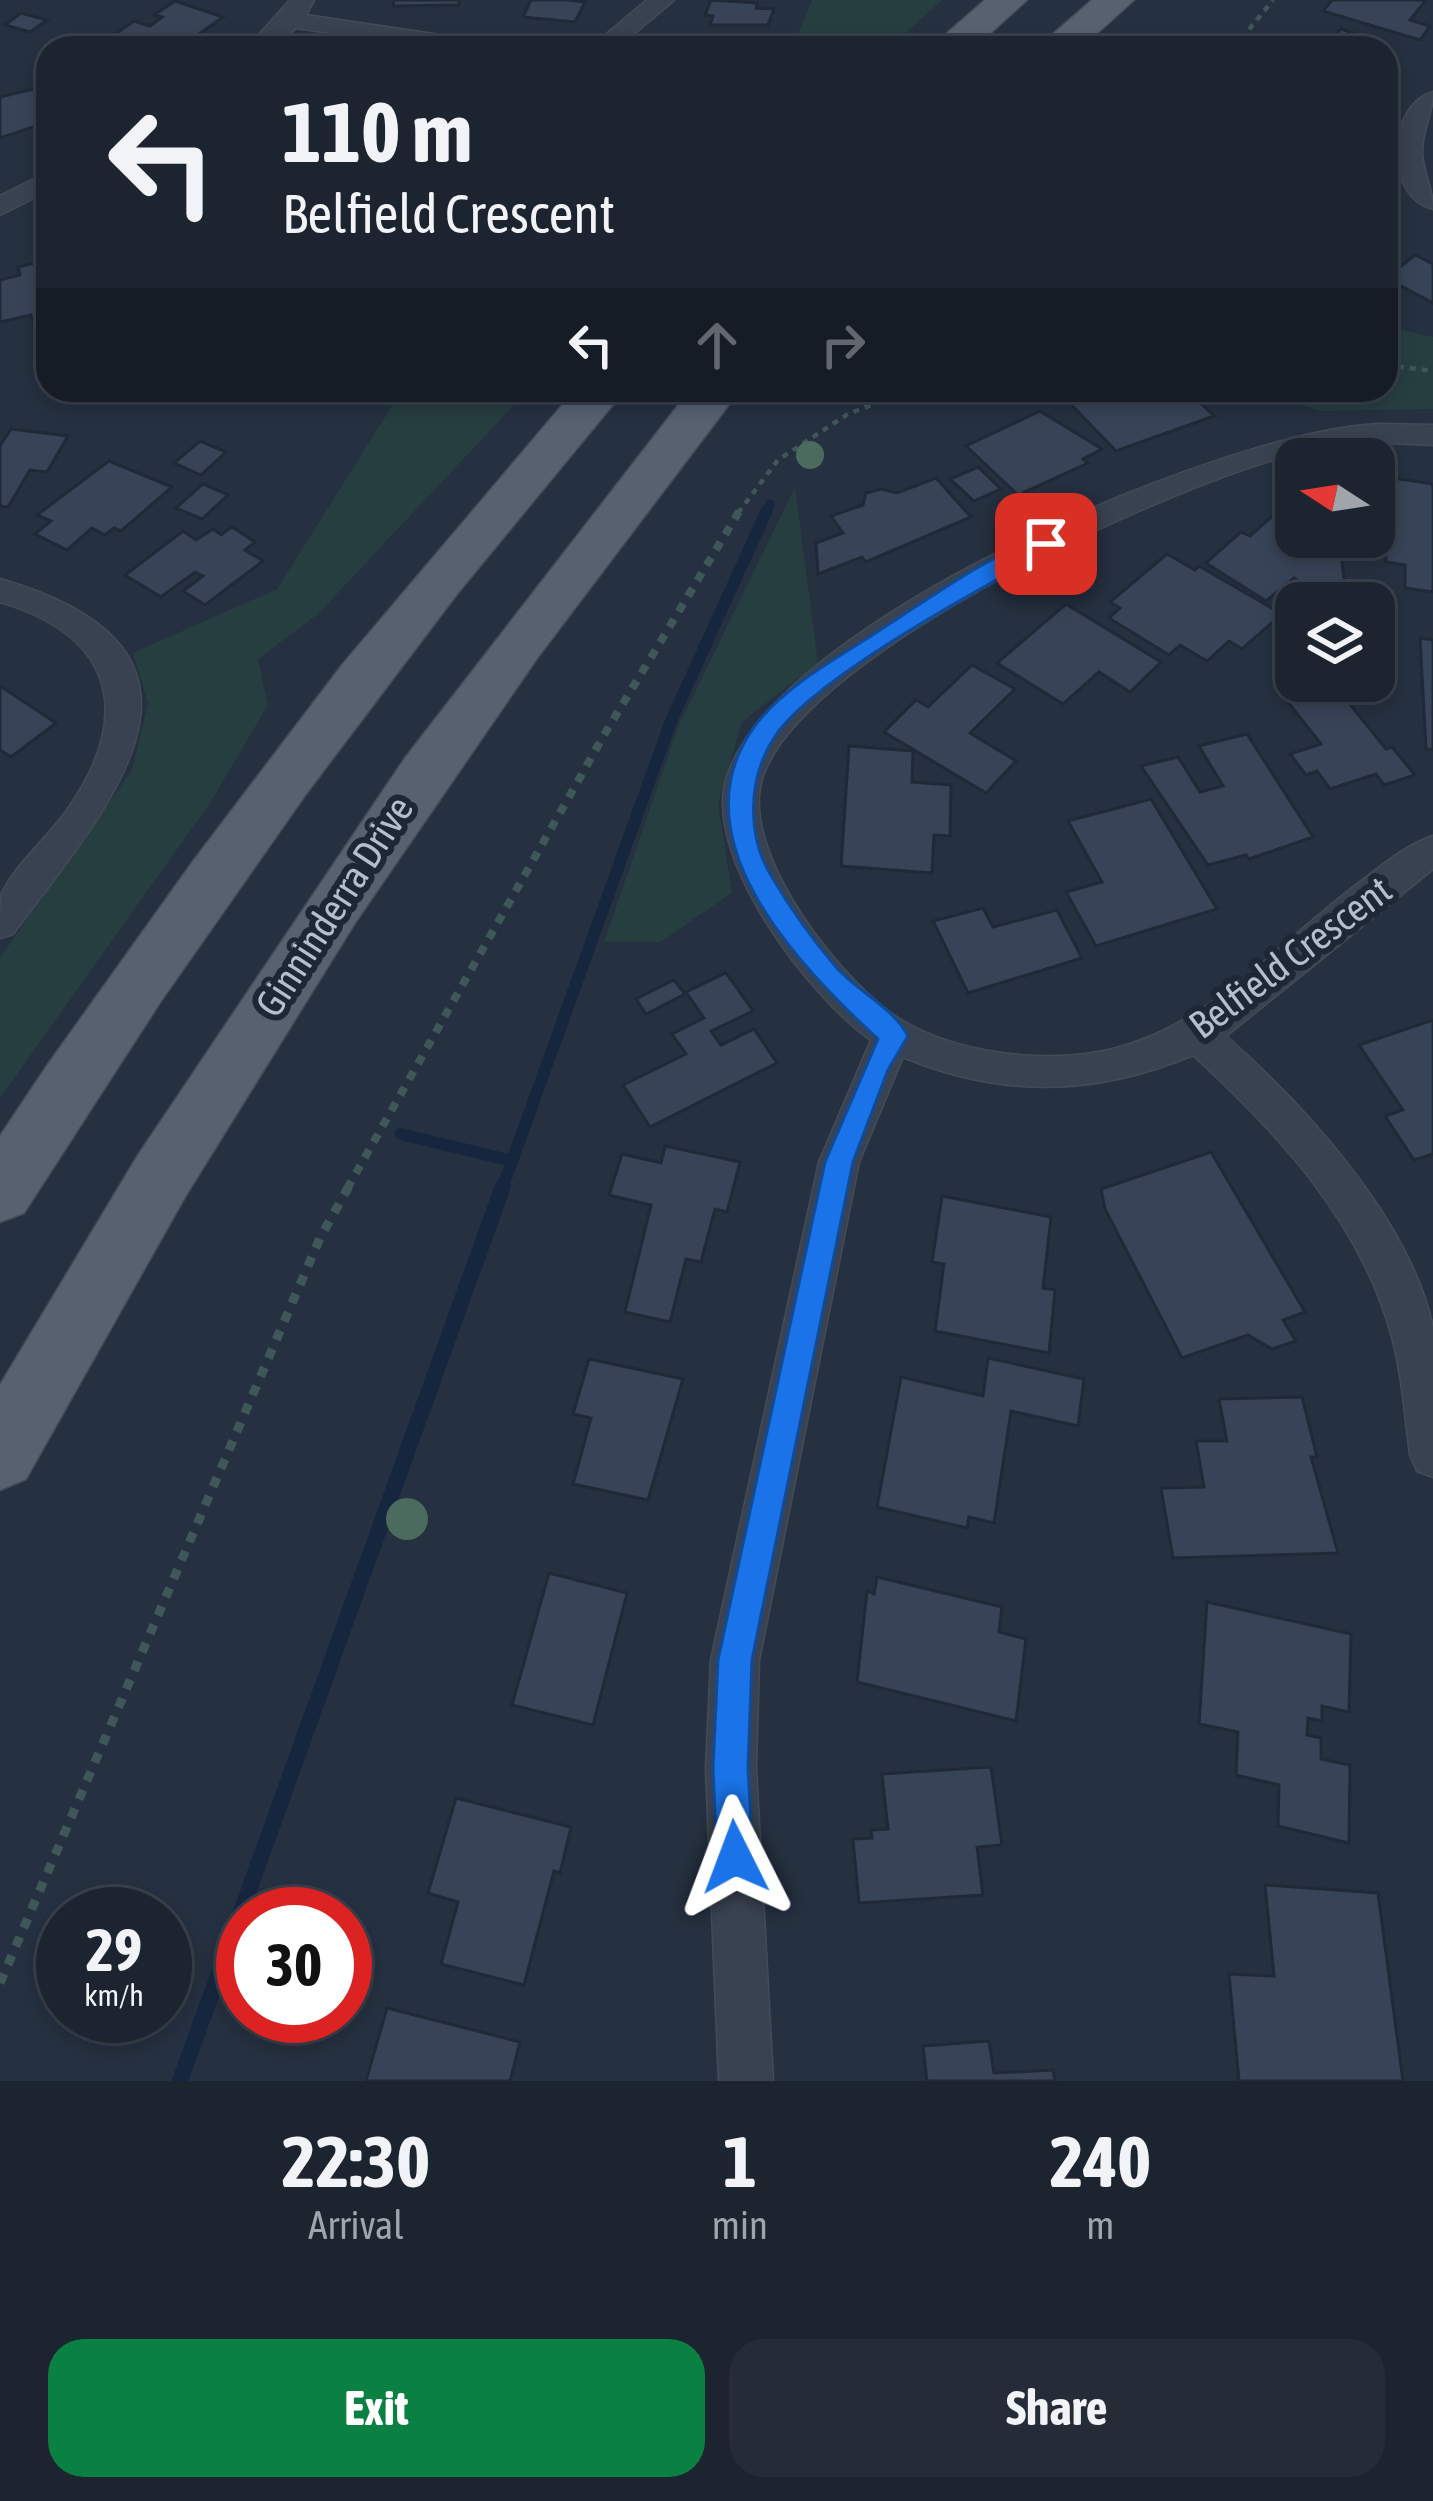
<!DOCTYPE html>
<style>
body{margin:0;font-family:"Asap Condensed",sans-serif;background:#252c38;color:#f1f3f6;height:100vh;display:flex;flex-direction:column;font-size:45px;white-space:nowrap}
*{box-sizing:border-box;margin:0}
p{font-size:39px;color:#a0a4ab}
.icon{flex:none;width:66px;height:66px;fill:none;stroke:currentColor;stroke-width:2;stroke-linecap:round;stroke-linejoin:round}
.map{position:relative;height:2081px;overflow:hidden}
.drawer{display:flex;flex-direction:column;background:#1c2430;flex:1}
.drawer>*{flex:none}
.guide{position:absolute;left:36px;top:36px;width:1362px;height:366px;border-radius:36px;box-shadow:0 6px 18px #0003,0 0 0 3px #3a414c;background:#1c2430;color:#f1f3f6;overflow:hidden}
.needle{width:78px;rotate:282deg}
.fabs{position:absolute;left:1275px;top:438px;display:grid;gap:24px}
.fabs a{display:grid;place-items:center;width:120px;height:120px;border-radius:24px;background:#1c2430;box-shadow:0 6px 18px #0003,0 0 0 3px #3a414c;font-size:60px}
.speed{position:absolute;left:36px;top:1887px;display:flex;gap:24px;font-size:60px;font-weight:700;text-align:center}
.speed>*{display:grid;place-content:center;width:156px;height:156px;border-radius:50%;background:#1c2430;box-shadow:0 6px 18px #0003,0 0 0 3px #3a414c;line-height:1}
.speed small{font-size:30px;font-weight:400}
.speed .limit{border:18px solid #d22;background:#fff;color:#111}
.pin{position:absolute;display:grid;place-items:center;width:102px;height:102px;color:#fff;margin:-51px;border-radius:24px;box-shadow:0 6px 18px #0006}
.me{position:absolute;width:132px;margin:-66px;rotate:357deg;stroke-linejoin:round;filter:drop-shadow(0 0 9px #0008)}
.turn{display:flex;align-items:center;gap:42px;height:252px;padding:0 48px;font-size:54px}
.turn .icon{width:156px;height:156px;stroke-width:2.5}
.turn b{display:block;font-size:84px;line-height:102px}
.lanes{display:flex;align-items:center;height:114px;padding:0 48px;background:#0003;justify-content:center;gap:60px;direction:ltr}
.lanes .off{opacity:.35}
.eta{display:flex;justify-content:space-evenly;align-items:center;height:204px;text-align:center}
.eta b{font-size:72px;font-weight:700;line-height:84px}
.action{display:flex;gap:24px;margin-top:auto;padding:24px 48px}
.action a{flex:1;height:138px;border-radius:36px;background:#0b8043;color:#fff;font-size:48px;font-weight:700;line-height:138px;text-align:center}
.action a+a{background:#252c38;color:#f1f3f6}
.map>svg:first-child{display:block}
.green{fill:#273e41}
.lines{fill:none;stroke-linecap:round;stroke-linejoin:round}
.stream-far2{stroke:#17263f;stroke-width:9}
.stream-far1{stroke:#17263f;stroke-width:12}
.stream{stroke:#17263f;stroke-width:16}
.building{fill:#374457;stroke:#202937;stroke-width:3}
.street-casing{stroke:#434b59;stroke-width:3}
.primary-casing{stroke:#434b59;stroke-width:3}
.path-far2{stroke:#405759;stroke-width:4.5;stroke-dasharray:6 6;stroke-linecap:butt}
.path-far1{stroke:#405759;stroke-width:8;stroke-dasharray:9 9;stroke-linecap:butt}
.path{stroke:#405759;stroke-width:9;stroke-dasharray:10 10;stroke-linecap:butt}
.street{fill:#394250;fill-rule:evenodd}
.primary{fill:#576170;fill-rule:evenodd}
.tree{fill:#4c6b5f}
.route{fill:#1a73e8;stroke:#114b97;stroke-width:3}
.labels{text-anchor:middle;dominant-baseline:central;stroke-width:12;stroke-linejoin:round;paint-order:stroke}
.street-label{font-size:39px;fill:#b6bdcb;stroke:#1e2735}
</style>
<div class="map">
<svg width="1433" height="2081" viewBox="0 0 1433 2081">
<rect width="100%" height="100%" fill="#253040"/>
<g class="green">
<path d="M 812,0 L 942,0 L 889,48 L 792,48 Z"/>
<path d="M 1386,326 L 1433,337 L 1433,409 L 1321,411 L 1255,390 L 1386,390 Z"/>
<path d="M 402,390 L 528,390 L 318,614 L 258,659 L 268,705 L 210,803 L 0,1098 L 0,958 L 132,770 L 148,703 L 133,653 L 277,589 Z"/>
<path d="M 795,487 L 818,663 L 742,722 L 718,803 L 732,893 L 660,942 L 604,942 L 679,725 Z"/>
</g>
<g class="lines">
<path class="stream-far2" d="M 766,513 L 770,504"/>
<g class="stream-far1">
<path d="M 401,1134 L 512,1161"/>
<path d="M 502,1189 L 671,721 L 767,510"/>
</g>
<path class="stream" d="M 180,2081 L 503,1186"/>
</g>
<g class="building">
<path d="M 394,0 L 459,0 L 459,5 L 393,6 Z"/>
<path d="M 531,0 L 568,0 L 585,2 L 575,22 L 523,17 Z"/>
<path d="M 711,0 L 757,3 L 756,8 L 774,9 L 768,25 L 710,25 L 713,16 L 705,15 Z"/>
<path d="M 1332,0 L 1426,0 L 1410,20 L 1430,26 L 1420,40 L 1323,11 Z"/>
<path d="M 175,1 L 223,17 L 179,48 L 155,48 L 114,35 L 134,21 L 150,26 L 162,17 L 154,15 Z"/>
<path d="M 21,13 L 47,20 L 30,32 L 5,25 Z"/>
<path d="M 1341,29 L 1386,45 L 1321,48 Z"/>
<path d="M 46,86 L 48,122 L 0,138 L 0,97 Z"/>
<path d="M 1415,255 L 1433,264 L 1433,303 L 1386,278 Z"/>
<path d="M 48,260 L 48,323 L 34,326 L 31,315 L 0,322 L 0,280 L 20,275 L 18,267 Z"/>
<path d="M 1077,390 L 1187,390 L 1214,416 L 1116,451 L 1062,395 Z"/>
<path d="M 1040,411 L 1102,449 L 1083,459 L 1088,463 L 1018,495 L 966,446 Z"/>
<path d="M 11,429 L 68,436 L 47,472 L 30,470 L 8,507 L 0,506 L 0,446 Z"/>
<path d="M 200,441 L 226,452 L 201,475 L 174,463 Z"/>
<path d="M 109,461 L 172,487 L 121,531 L 114,528 L 105,535 L 92,528 L 67,550 L 35,534 L 51,521 L 37,515 Z"/>
<path d="M 978,467 L 1001,489 L 974,501 L 950,479 Z"/>
<path d="M 1386,477 L 1433,484 L 1433,592 L 1405,588 L 1405,565 L 1386,562 Z"/>
<path d="M 936,478 L 971,517 L 866,562 L 862,557 L 818,574 L 816,543 L 843,533 L 831,516 L 863,505 L 866,493 L 881,489 L 897,493 Z"/>
<path d="M 203,484 L 228,495 L 202,519 L 176,508 Z"/>
<path d="M 1284,506 L 1296,513 L 1296,537 L 1339,537 L 1345,588 L 1306,585 L 1294,578 L 1266,601 L 1206,563 L 1241,532 L 1250,536 Z"/>
<path d="M 232,527 L 255,542 L 245,550 L 263,561 L 205,605 L 183,591 L 203,576 L 195,572 L 161,597 L 125,575 L 183,531 L 196,540 L 213,529 L 221,535 Z"/>
<path d="M 1167,554 L 1195,570 L 1199,566 L 1289,618 L 1281,625 L 1274,621 L 1242,649 L 1229,641 L 1207,661 L 1180,645 L 1169,655 L 1109,618 L 1120,608 L 1110,602 Z"/>
<path d="M 1066,604 L 1161,662 L 1130,692 L 1099,672 L 1063,704 L 997,663 Z"/>
<path d="M 1420,638 L 1433,640 L 1433,750 L 1426,749 Z"/>
<path d="M 972,665 L 1015,689 L 970,733 L 1016,761 L 986,793 L 884,732 L 916,700 L 928,707 Z"/>
<path d="M 0,686 L 56,723 L 11,757 L 0,750 Z"/>
<path d="M 1335,686 L 1386,749 L 1392,747 L 1415,775 L 1384,785 L 1376,774 L 1330,789 L 1317,771 L 1306,775 L 1290,754 L 1321,744 L 1287,701 Z"/>
<path d="M 1247,734 L 1313,837 L 1249,859 L 1246,855 L 1208,865 L 1141,766 L 1178,757 L 1200,792 L 1223,786 L 1199,746 Z"/>
<path d="M 849,746 L 913,751 L 912,782 L 951,785 L 950,836 L 934,835 L 932,873 L 841,866 Z"/>
<path d="M 1151,799 L 1217,909 L 1096,946 L 1066,892 L 1102,882 L 1068,821 Z"/>
<path d="M 983,908 L 993,927 L 1057,910 L 1082,958 L 968,993 L 933,921 Z"/>
<path d="M 726,973 L 753,1011 L 711,1031 L 721,1045 L 754,1029 L 777,1063 L 650,1127 L 623,1085 L 686,1054 L 672,1034 L 704,1018 L 686,992 Z"/>
<path d="M 674,980 L 685,994 L 646,1014 L 636,999 Z"/>
<path d="M 1433,1020 L 1433,1154 L 1414,1160 L 1385,1116 L 1403,1110 L 1359,1045 Z"/>
<path d="M 665,1146 L 740,1162 L 727,1212 L 715,1209 L 701,1262 L 686,1259 L 670,1322 L 625,1312 L 651,1205 L 609,1195 L 622,1154 L 661,1163 Z"/>
<path d="M 1211,1152 L 1305,1312 L 1283,1320 L 1296,1341 L 1272,1349 L 1248,1335 L 1182,1358 L 1105,1209 L 1101,1189 Z"/>
<path d="M 942,1196 L 1051,1217 L 1043,1288 L 1055,1290 L 1049,1353 L 935,1331 L 944,1264 L 932,1262 Z"/>
<path d="M 988,1358 L 1084,1379 L 1078,1426 L 1011,1411 L 994,1523 L 969,1517 L 967,1528 L 877,1507 L 901,1377 L 983,1396 Z"/>
<path d="M 589,1359 L 683,1379 L 648,1500 L 573,1484 L 591,1418 L 573,1414 Z"/>
<path d="M 1302,1397 L 1317,1457 L 1311,1457 L 1338,1553 L 1173,1558 L 1161,1488 L 1204,1487 L 1196,1441 L 1227,1441 L 1219,1399 Z"/>
<path d="M 549,1573 L 627,1593 L 593,1725 L 512,1705 Z"/>
<path d="M 877,1577 L 1002,1607 L 999,1632 L 1026,1639 L 1016,1721 L 857,1682 L 867,1591 L 874,1594 Z"/>
<path d="M 1207,1602 L 1351,1634 L 1349,1712 L 1322,1706 L 1322,1721 L 1308,1718 L 1307,1735 L 1321,1738 L 1321,1759 L 1350,1765 L 1349,1843 L 1278,1826 L 1279,1785 L 1236,1775 L 1238,1732 L 1199,1724 Z"/>
<path d="M 991,1767 L 1002,1845 L 977,1847 L 983,1895 L 859,1903 L 853,1839 L 872,1838 L 871,1830 L 888,1829 L 882,1774 Z"/>
<path d="M 456,1798 L 571,1827 L 560,1873 L 554,1871 L 524,1985 L 441,1964 L 458,1902 L 428,1893 Z"/>
<path d="M 1265,1885 L 1378,1893 L 1403,2081 L 1239,2081 L 1229,1974 L 1274,1976 Z"/>
<path d="M 387,2008 L 520,2042 L 510,2081 L 366,2081 Z"/>
<path d="M 989,2041 L 994,2073 L 1053,2070 L 1055,2081 L 927,2081 L 923,2046 Z"/>
</g>
<g class="lines">
<g class="street-casing">
<g id="street">
<path d="M 290,0 L 314,0 L 306,15 L 481,41 L 493,48 L 432,48 L 296,28 L 273,48 L 247,48 Z"/>
<path d="M 647,0 L 674,0 L 617,48 L 590,48 Z"/>
<path d="M 1433,92 C 1433,114 1422,130 1422,151 C 1422,171 1433,188 1433,209 C 1384,197 1386,106 1433,92 Z"/>
<path d="M 48,172 L 48,191 L 0,215 L 0,196 Z"/>
<path d="M 1379,424 L 1433,425 L 1433,445 C 1391,442 1348,442 1306,451 C 1178,480 807,650 763,776 C 736,851 845,988 906,1023 C 959,1052 1033,1062 1092,1053 C 1202,1037 1279,941 1364,879 C 1385,863 1408,844 1433,836 L 1433,869 L 1226,1036 C 1305,1106 1411,1221 1433,1328 C 1433,1374 1433,1430 1433,1477 L 1417,1471 L 1410,1455 C 1405,1416 1402,1375 1392,1337 C 1361,1222 1278,1133 1193,1055 C 1096,1096 1001,1098 903,1057 L 859,1162 L 759,1660 L 756,1768 L 773,2081 L 719,2081 L 706,1768 L 711,1660 L 819,1162 L 871,1040 C 809,997 704,859 726,780 C 770,623 1226,430 1379,424 Z"/>
<path d="M 0,579 C 249,651 112,802 13,934 L 0,938 C 0,925 0,904 2,893 C 16,864 46,839 65,813 C 133,718 118,637 0,602 Z"/>
</g>
</g>
<g class="primary-casing">
<g id="primary">
<path d="M 985,0 L 1027,0 L 974,48 L 930,48 Z"/>
<path d="M 1092,0 L 1134,0 L 1081,48 L 1037,48 Z"/>
<path d="M 575,390 L 625,390 L 457,594 L 306,794 L 161,1001 L 24,1213 L 0,1222 L 0,1136 L 46,1067 L 191,864 L 342,665 Z"/>
<path d="M 690,390 L 740,390 L 538,657 L 355,923 L 185,1197 L 26,1479 L 0,1490 L 0,1385 L 138,1155 L 405,758 Z"/>
</g>
</g>
<g class="path-far2">
<path d="M 1234,48 L 1273,0"/>
<path d="M 1386,365 L 1433,371"/>
<path d="M 738,513 L 778,460 L 848,414 L 910,390"/>
</g>
<path class="path-far1" d="M 347,1189 L 604,735 L 740,510"/>
<path class="path" d="M 0,1983 L 320,1238 L 349,1186"/>
<use href="#street" class="street"/>
<use href="#primary" class="primary"/>
</g>
<g class="tree">
<circle cx="810" cy="455" r="14"/>
<circle cx="407" cy="1519" r="21"/>
</g>
<path class="route" d="M 1046,536 L 1057,544 L 1054,549 C 988,584 811,679 774,738 C 748,778 746,836 772,877 C 790,908 813,940 836,967 C 857,991 894,1008 908,1036 L 888,1070 L 853,1162 L 752,1660 L 748,1768 L 753,1857 L 748,1870 L 735,1875 L 723,1870 L 717,1857 L 713,1768 L 718,1660 L 825,1162 L 878,1039 C 799,967 671,835 757,723 C 789,683 838,658 880,630 C 932,597 987,555 1046,536 Z"/>
<g class="labels">
<g class="street-label">
<text transform="translate(334 906) rotate(-57)">Ginninderra Drive</text>
<text transform="translate(1290 957) rotate(-37)">Belfield Crescent</text>
</g>
</g>
</svg>
<div class="fabs">
<a><svg class="needle" viewBox="-14 -14 28 28"><path d="M0-13l5 13h-10z" fill="#e53935"/><path d="M0 13l5-13h-10z" fill="#a0a4ab"/></svg></a>
<a><svg class="icon" aria-label="layers" viewBox="0 0 24 24"><path d="M12 4l9 5-9 5-9-5zM3 14l9 5 9-5"/></svg></a>
</div>
<div class="speed"><div>29<small>km/h</small></div><div class="limit">30</div></div>
<div class="pin" style="left:1046px;top:544px;background:#d93025"><svg class="icon" aria-label="arrive" viewBox="0 0 24 24"><path d="M6 21V4h12l-3 4 3 4H6"/></svg></div>
<svg class="me" style="left:735px;top:1857px" viewBox="-20 -20 40 40"><path d="M0-17L14 15 0 8-14 15z" fill="#1a73e8" stroke="#fff" stroke-width="4"/></svg>
<div class="guide">
<div class="turn"><svg class="icon" aria-label="left" viewBox="0 0 24 24"><path d="M17 20v-9H6M10 6l-5 5 5 5"/></svg><div><b>110 m</b>Belfield Crescent</div></div>
<div class="lanes"><svg class="icon" aria-label="left" viewBox="0 0 24 24"><path d="M17 20v-9H6M10 6l-5 5 5 5"/></svg><svg class="icon off" aria-label="ahead" viewBox="0 0 24 24"><path d="M12 20V5M6 11l6-6 6 6"/></svg><svg class="icon off" aria-label="right" viewBox="0 0 24 24"><path d="M7 20v-9h11M14 6l5 5-5 5"/></svg></div>
</div>
</div>
<section class="drawer">
<div class="eta">
<div><b>22:30</b><p>Arrival</p></div>
<div><b>1</b><p>min</p></div>
<div><b>240</b><p>m</p></div>
</div>
<div class="action"><a>Exit</a><a>Share</a></div>
</section>
